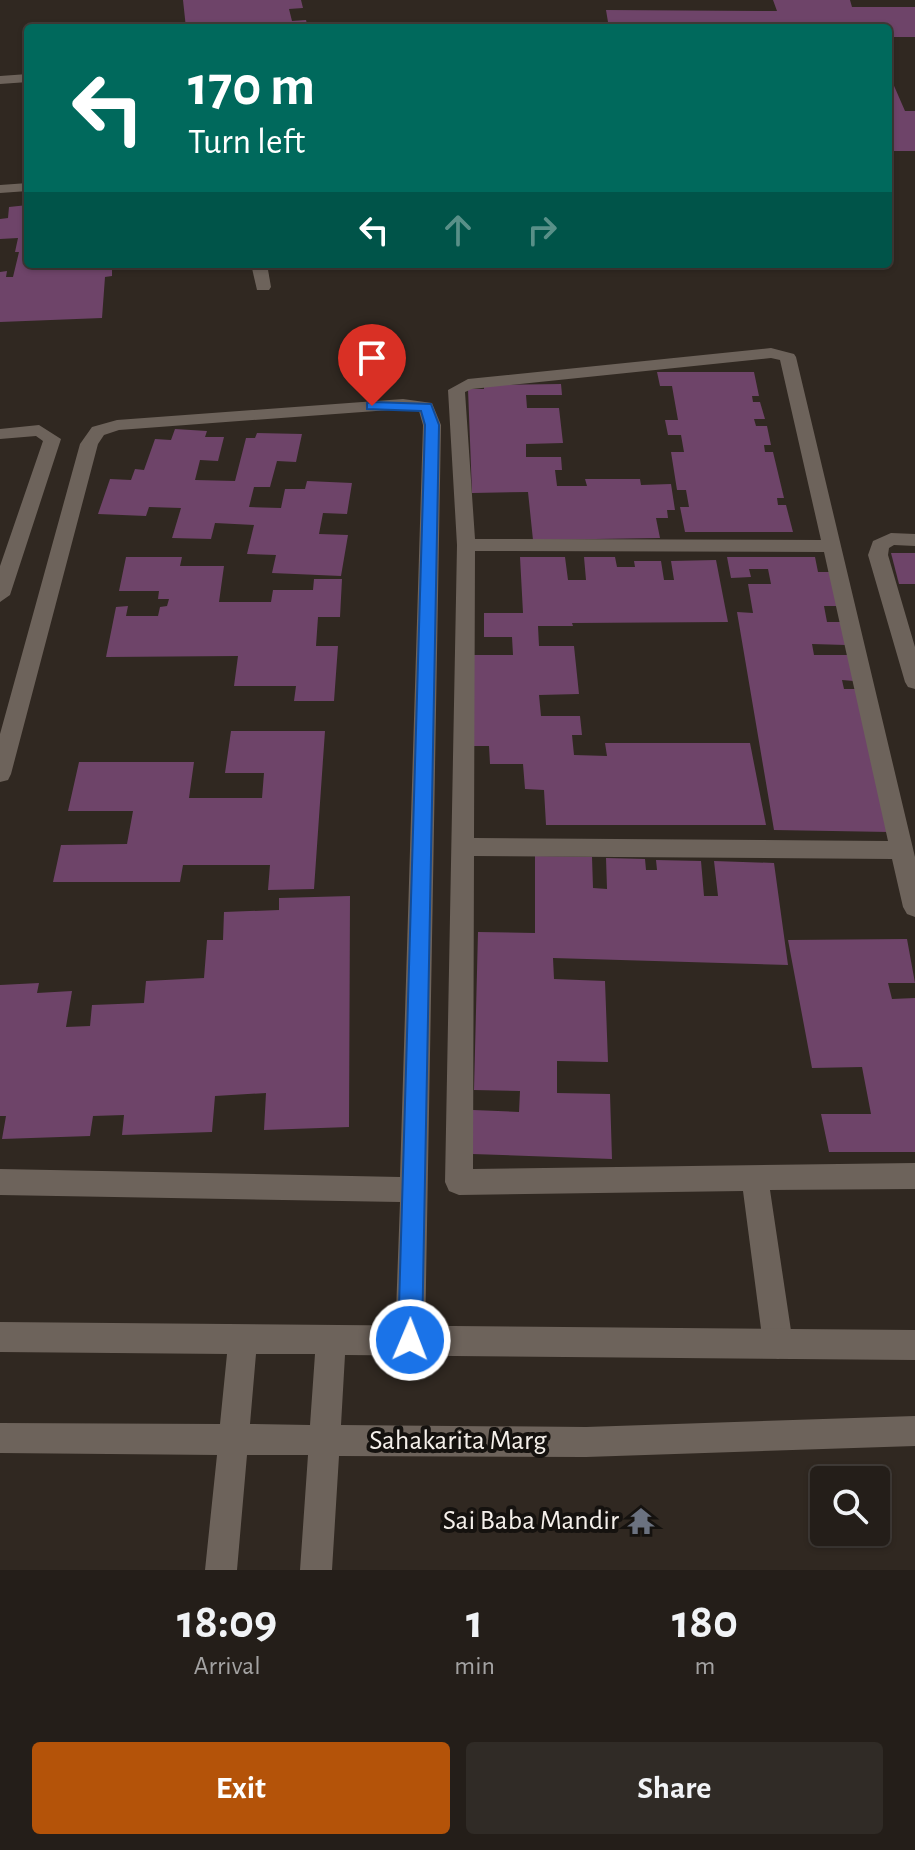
<!DOCTYPE html>
<style>
body{margin:0;font-family:"Alegreya Sans",sans-serif;background:#302b26;color:#f1f3f6;height:100vh;display:flex;flex-direction:column;font-size:30px;white-space:nowrap}
*{box-sizing:border-box;margin:0}
p{font-size:26px;color:#a3a2a2}
.icon{flex:none;width:44px;height:44px;fill:none;stroke:currentColor;stroke-width:2;stroke-linecap:round;stroke-linejoin:round}
.map{position:relative;height:1570px;overflow:hidden}
.drawer{display:flex;flex-direction:column;background:#241e19;flex:1}
.drawer>*{flex:none}
.top-card{position:absolute;left:24px;top:24px;width:868px;height:244px;border-radius:8px;box-shadow:0 2px 6px #0004,0 0 0 2px #413c38;background:#00695c;color:#fff;overflow:hidden}
.controls{position:absolute;left:810px;top:1466px;display:grid;gap:16px}
.controls a{display:grid;place-items:center;width:80px;height:80px;border-radius:8px;background:#241e19;box-shadow:0 2px 6px #0004,0 0 0 2px #413c38;font-size:40px}
.pin{position:absolute;display:grid;place-items:center;width:68px;height:68px;color:#fff;margin:-82px -34px;border-radius:50% 50% 50% 0;rotate:-45deg;box-shadow:0 0 8px #0007}
.pin .icon{rotate:45deg}
.me{position:absolute;width:88px;margin:-44px;rotate:1deg;stroke-linejoin:round;filter:drop-shadow(0 0 6px #0008)}
.turn{display:flex;align-items:center;gap:28px;height:168px;padding:0 32px;font-size:36px}
.turn .icon{width:104px;height:104px;stroke-width:2.5}
.turn b{display:block;font-size:56px;line-height:68px}
.lanes{display:flex;align-items:center;height:76px;padding:0 32px;background:#0003;justify-content:center;gap:40px;direction:ltr}
.lanes .off{opacity:.35}
.eta{display:flex;justify-content:space-evenly;align-items:center;height:136px;text-align:center}
.eta b{font-size:48px;font-weight:700;line-height:56px}
.cta{display:flex;gap:16px;margin-top:auto;padding:16px 32px}
.cta a{flex:1;height:92px;border-radius:8px;background:#b45309;color:#fff;font-size:32px;font-weight:700;line-height:92px;text-align:center}
.cta a+a{background:#302b26;color:#f1f3f6}
.map>svg:first-child{display:block}
.building{fill:#6e4469}
.lines{fill:none;stroke-linecap:round;stroke-linejoin:round}
.service{fill:#6d635b;fill-rule:evenodd}
.minor{fill:#6d635b;fill-rule:evenodd}
.tertiary{fill:#6d635b;fill-rule:evenodd}
.route{fill:#1a73e8;stroke:#114b97;stroke-width:2}
.labels{text-anchor:middle;dominant-baseline:central;stroke-width:8;stroke-linejoin:round;paint-order:stroke}
.near-street-label{font-size:28px;fill:#f5f0eb;stroke:#15120f}
.near-poi-label{font-size:28px;fill:#f5f0eb;stroke:#15120f;text-anchor:end}
</style>
<div class="map">
<svg width="915" height="1570" viewBox="0 0 915 1570">
<rect width="100%" height="100%" fill="#302821"/>
<g class="building">
<path d="M 183,0 L 301,0 L 303,8 L 289,9 L 292,21 L 306,20 L 308,28 L 186,28 Z"/>
<path d="M 773,0 L 850,0 L 852,7 L 915,7 L 915,37 L 888,37 L 888,28 L 609,28 L 606,10 L 777,11 Z"/>
<path d="M 888,72 L 905,111 L 915,111 L 915,151 L 888,151 Z"/>
<path d="M 28,205 L 28,264 L 112,264 L 112,276 L 105,277 L 102,318 L 0,322 L 0,272 L 7,271 L 6,277 L 13,277 L 19,252 L 15,252 L 18,238 L 0,239 L 0,219 L 8,218 L 9,207 Z"/>
<path d="M 657,372 L 754,372 L 759,396 L 752,396 L 753,402 L 760,402 L 765,419 L 754,419 L 756,426 L 767,426 L 771,445 L 764,445 L 765,452 L 773,452 L 784,498 L 777,498 L 778,505 L 786,505 L 793,532 L 685,532 L 680,507 L 689,507 L 686,490 L 677,490 L 671,452 L 684,452 L 681,435 L 668,435 L 665,420 L 678,420 L 672,386 L 660,386 Z"/>
<path d="M 561,384 L 562,395 L 526,395 L 527,408 L 559,408 L 563,443 L 526,444 L 526,457 L 561,457 L 562,470 L 555,470 L 557,486 L 587,486 L 585,479 L 640,479 L 641,485 L 671,484 L 675,510 L 667,510 L 668,518 L 656,518 L 660,538 L 533,540 L 528,492 L 472,493 L 468,389 L 484,389 L 484,385 Z"/>
<path d="M 175,429 L 207,431 L 205,437 L 224,437 L 218,461 L 200,460 L 195,480 L 235,481 L 246,438 L 255,438 L 257,433 L 302,434 L 296,462 L 277,461 L 270,487 L 254,487 L 249,507 L 281,508 L 285,489 L 305,489 L 307,481 L 352,483 L 347,514 L 323,513 L 319,534 L 348,535 L 341,576 L 272,573 L 276,555 L 247,554 L 254,525 L 215,523 L 211,539 L 172,538 L 181,508 L 149,507 L 146,516 L 98,514 L 110,479 L 131,480 L 135,469 L 144,470 L 155,439 L 171,440 Z"/>
<path d="M 891,553 L 915,553 L 915,584 L 899,584 Z"/>
<path d="M 126,557 L 182,557 L 180,566 L 224,566 L 219,602 L 271,602 L 273,590 L 313,590 L 314,579 L 342,579 L 340,617 L 318,617 L 316,646 L 338,646 L 334,701 L 294,701 L 296,686 L 234,686 L 238,656 L 106,657 L 116,607 L 128,606 L 126,616 L 158,616 L 160,607 L 167,606 L 169,599 L 158,599 L 159,591 L 119,591 Z"/>
<path d="M 520,557 L 565,557 L 568,580 L 586,580 L 584,557 L 615,557 L 617,567 L 635,567 L 634,561 L 661,561 L 664,580 L 674,580 L 671,561 L 716,560 L 728,622 L 572,623 L 573,626 L 538,626 L 539,646 L 574,646 L 579,694 L 539,695 L 541,716 L 580,716 L 582,735 L 572,735 L 574,755 L 607,756 L 605,743 L 750,743 L 766,825 L 546,825 L 544,790 L 525,789 L 523,764 L 490,764 L 489,746 L 471,746 L 470,655 L 513,655 L 512,637 L 484,637 L 484,613 L 523,613 Z"/>
<path d="M 727,557 L 815,557 L 818,572 L 831,572 L 839,606 L 824,606 L 827,622 L 841,622 L 846,645 L 812,644 L 814,655 L 849,655 L 854,681 L 842,680 L 844,689 L 857,689 L 890,832 L 774,830 L 737,612 L 753,613 L 748,584 L 771,584 L 768,569 L 749,569 L 751,577 L 731,578 Z"/>
<path d="M 231,731 L 325,731 L 314,889 L 268,890 L 270,865 L 183,865 L 180,882 L 53,882 L 61,845 L 127,844 L 133,811 L 68,811 L 79,762 L 194,762 L 189,798 L 262,798 L 264,773 L 225,773 Z"/>
<path d="M 535,856 L 592,857 L 593,888 L 607,889 L 606,858 L 645,859 L 646,870 L 657,870 L 656,860 L 701,861 L 704,896 L 718,896 L 714,861 L 774,863 L 788,965 L 553,958 L 554,979 L 605,981 L 608,1062 L 557,1061 L 557,1093 L 610,1094 L 612,1159 L 472,1154 L 473,1110 L 519,1112 L 520,1091 L 474,1090 L 478,932 L 535,933 Z"/>
<path d="M 350,896 L 349,1127 L 264,1130 L 266,1093 L 215,1096 L 212,1132 L 122,1135 L 124,1115 L 93,1116 L 90,1136 L 2,1139 L 6,1116 L 0,1116 L 0,985 L 39,983 L 37,993 L 72,991 L 66,1027 L 90,1026 L 92,1005 L 144,1003 L 146,981 L 204,978 L 207,940 L 223,940 L 224,912 L 279,910 L 279,898 Z"/>
<path d="M 907,939 L 915,983 L 888,983 L 892,999 L 915,998 L 915,1152 L 829,1152 L 821,1114 L 871,1114 L 862,1067 L 812,1068 L 788,940 Z"/>
</g>
<g class="lines">
<g class="service">
<path d="M 28,74 L 28,82 L 0,84 L 0,76 Z"/>
<path d="M 28,183 L 28,191 L 0,193 L 0,185 Z"/>
<path d="M 251,264 L 267,264 L 271,287 L 269,290 L 257,290 Z"/>
</g>
<g class="minor">
<path d="M 771,348 L 794,354 L 796,357 L 915,857 L 915,917 L 907,914 L 903,907 L 892,859 L 474,856 L 473,1169 L 915,1163 L 915,1189 L 770,1190 L 793,1344 L 788,1354 L 778,1359 L 768,1354 L 763,1344 L 743,1191 L 459,1195 L 449,1191 L 445,1182 L 457,545 L 448,390 L 468,379 ZM 771,358 L 780,360 L 821,540 L 475,539 L 465,392 L 472,389 ZM 475,551 L 824,552 L 888,841 L 474,838 Z"/>
<path d="M 403,399 L 432,403 L 441,425 L 425,1340 L 420,1350 L 410,1355 L 400,1350 L 395,1340 L 400,1202 L 0,1195 L 0,1169 L 400,1177 L 423,425 L 419,411 L 403,409 L 119,430 L 104,435 L 98,444 L 11,774 L 8,780 L 0,782 L 0,734 L 80,444 L 92,427 L 117,420 Z"/>
<path d="M 39,425 L 61,439 L 10,595 L 0,602 L 0,566 L 43,441 L 36,436 L 0,439 L 0,429 Z"/>
<path d="M 891,533 L 915,534 L 915,546 L 894,545 L 889,548 L 888,555 L 915,647 L 915,689 L 908,687 L 905,682 L 868,555 L 873,541 Z"/>
</g>
<path class="tertiary" d="M 0,1322 L 915,1330 L 915,1360 L 345,1355 L 341,1425 L 586,1427 L 915,1416 L 915,1446 L 586,1457 L 339,1456 L 332,1570 L 300,1570 L 308,1455 L 247,1455 L 237,1570 L 205,1570 L 217,1455 L 0,1453 L 0,1423 L 220,1424 L 227,1354 L 0,1352 ZM 256,1354 L 315,1354 L 310,1425 L 250,1424 Z"/>
</g>
<path class="route" d="M 372,402 L 431,404 L 439,425 L 422,1340 L 418,1349 L 410,1352 L 401,1349 L 398,1340 L 425,425 L 421,411 L 367,409 L 367,403 Z"/>
<defs>
<g id="temple-bare" transform="scale(2.16)"><path d="M0-6L5-2H3V0L6.5 2.5H4V6H1.5V3h-3V6H-4V2.5H-6.5L-3 0V-2H-5Z" fill="#6b7280" stroke="#15120f" stroke-width="2.5" paint-order="stroke"/></g>
</defs>
<g fill-rule="evenodd">
<use href="#temple-bare" x="641" y="1521"/>
</g>
<g class="labels">
<g class="near-street-label">
<text x="458" y="1441">Sahakarita Marg</text>
</g>
<g class="near-poi-label">
<text x="619" y="1521">Sai Baba Mandir</text>
</g>
</g>
</svg>
<div class="controls">
<a><svg class="icon" aria-label="search" viewBox="0 0 24 24"><circle cx="10" cy="10" r="6"/><path d="M15 15l6 6"/></svg></a>
</div>
<div class="pin" style="left:372px;top:406px;background:#d93025"><svg class="icon" aria-label="arrive" viewBox="0 0 24 24"><path d="M6 21V4h12l-3 4 3 4H6"/></svg></div>
<svg class="me" style="left:410px;top:1340px" viewBox="-20 -20 40 40"><circle r="17" fill="#1a73e8" stroke="#fff" stroke-width="3"/><path d="M0-11L8 9 0 5-8 9z" fill="#fff"/></svg>
<div class="top-card">
<div class="turn"><svg class="icon" aria-label="left" viewBox="0 0 24 24"><path d="M17 20v-9H6M10 6l-5 5 5 5"/></svg><div><b>170 m</b>Turn left</div></div>
<div class="lanes"><svg class="icon" aria-label="left" viewBox="0 0 24 24"><path d="M17 20v-9H6M10 6l-5 5 5 5"/></svg><svg class="icon off" aria-label="ahead" viewBox="0 0 24 24"><path d="M12 20V5M6 11l6-6 6 6"/></svg><svg class="icon off" aria-label="right" viewBox="0 0 24 24"><path d="M7 20v-9h11M14 6l5 5-5 5"/></svg></div>
</div>
</div>
<section class="drawer">
<div class="eta">
<div><b>18:09</b><p>Arrival</p></div>
<div><b>1</b><p>min</p></div>
<div><b>180</b><p>m</p></div>
</div>
<div class="cta"><a>Exit</a><a>Share</a></div>
</section>
